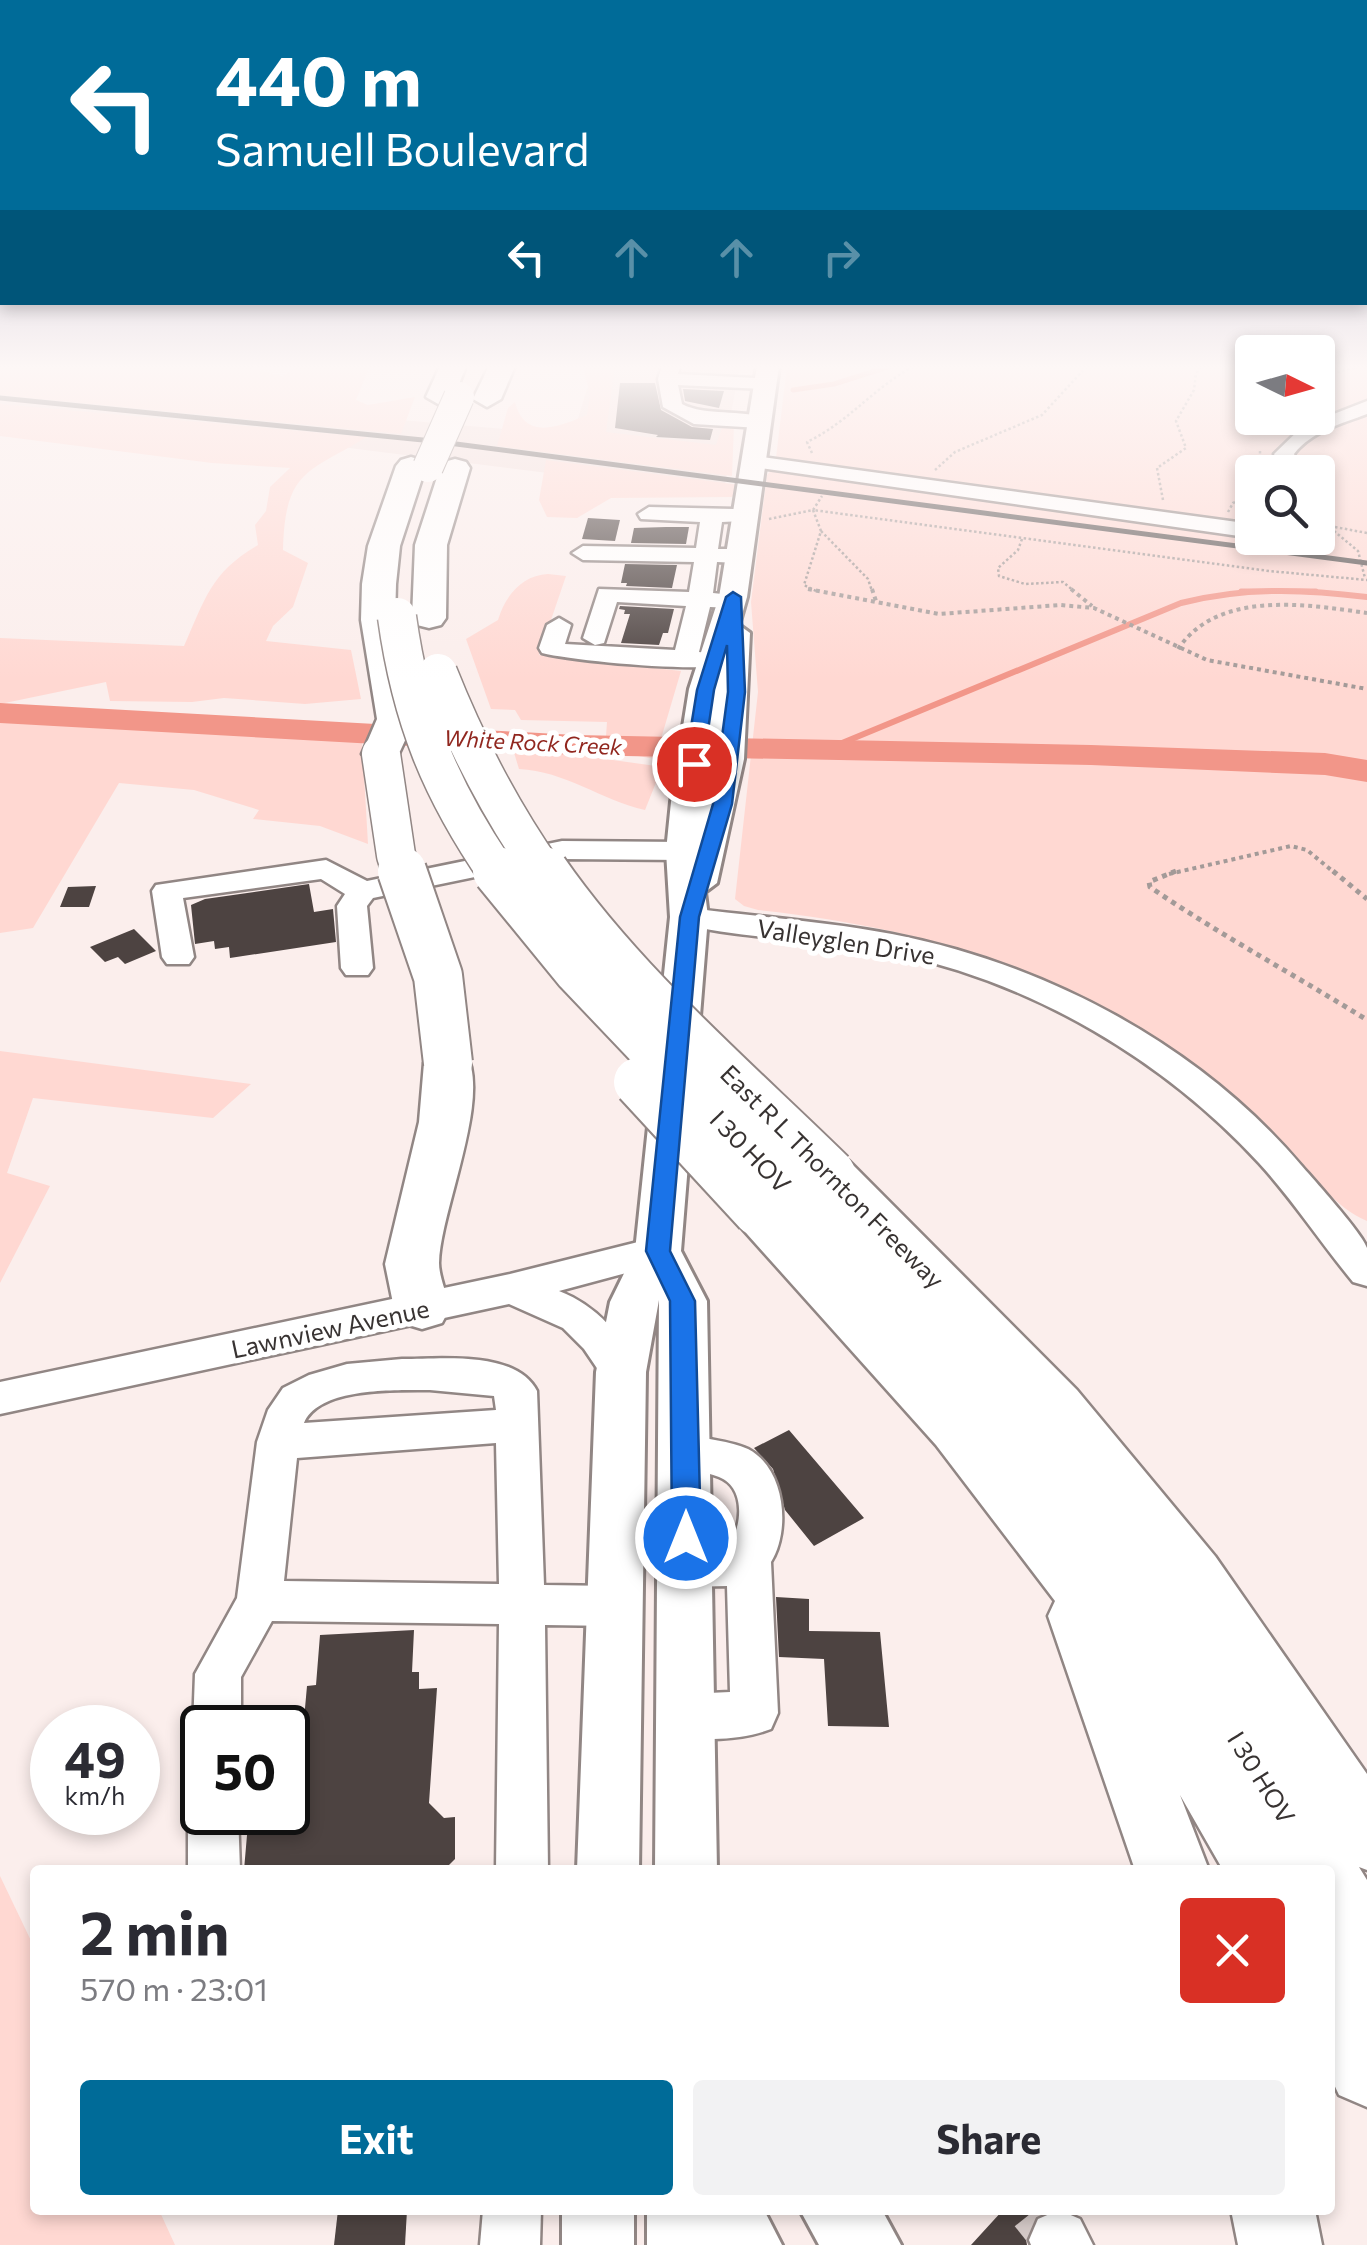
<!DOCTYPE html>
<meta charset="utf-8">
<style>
body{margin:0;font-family:Commissioner,sans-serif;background:#f2f2f3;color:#2b2b33;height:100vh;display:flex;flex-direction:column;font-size:38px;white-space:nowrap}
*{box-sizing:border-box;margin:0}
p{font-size:32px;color:#7c7c81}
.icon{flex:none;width:55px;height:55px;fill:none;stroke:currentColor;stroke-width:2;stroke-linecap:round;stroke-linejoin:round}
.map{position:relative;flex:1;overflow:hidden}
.sheet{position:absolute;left:30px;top:1865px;width:1305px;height:350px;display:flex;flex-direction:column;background:#fff;border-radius:10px;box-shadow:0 5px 15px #0003}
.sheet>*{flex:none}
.hud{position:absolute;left:0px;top:0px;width:1368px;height:305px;box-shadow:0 5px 15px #0003;background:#006b98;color:#fff;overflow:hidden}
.needle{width:65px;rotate:95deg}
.buttons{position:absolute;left:1235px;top:335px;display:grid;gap:20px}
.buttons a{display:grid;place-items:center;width:100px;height:100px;border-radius:10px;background:#fff;box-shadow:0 5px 15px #0003;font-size:50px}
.speed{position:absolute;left:30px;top:1705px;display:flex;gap:20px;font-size:50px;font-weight:700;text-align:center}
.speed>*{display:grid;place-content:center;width:130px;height:130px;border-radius:50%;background:#fff;box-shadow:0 5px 15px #0003;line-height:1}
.speed small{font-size:25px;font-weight:400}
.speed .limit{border:5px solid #111;border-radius:15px;background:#fff;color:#111}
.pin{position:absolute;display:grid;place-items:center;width:85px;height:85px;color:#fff;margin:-42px;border:5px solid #fff;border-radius:50%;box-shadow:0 2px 10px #0007}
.me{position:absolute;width:110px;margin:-55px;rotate:0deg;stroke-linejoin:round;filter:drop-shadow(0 0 8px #0008)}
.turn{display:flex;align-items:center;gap:35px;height:210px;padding:0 50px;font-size:45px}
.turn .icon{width:130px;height:130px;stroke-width:2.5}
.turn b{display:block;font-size:70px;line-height:85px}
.lanes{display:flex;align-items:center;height:95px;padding:0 50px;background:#0003;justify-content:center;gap:50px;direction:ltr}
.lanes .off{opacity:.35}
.round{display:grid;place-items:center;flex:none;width:105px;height:105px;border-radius:10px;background:#f2f2f3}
.headline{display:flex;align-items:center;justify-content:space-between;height:170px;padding:0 50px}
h1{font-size:60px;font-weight:700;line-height:75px}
.button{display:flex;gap:20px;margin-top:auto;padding:20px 50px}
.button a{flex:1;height:115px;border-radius:10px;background:#006b98;color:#fff;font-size:40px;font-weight:700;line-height:115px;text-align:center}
.button a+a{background:#f2f2f3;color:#2b2b33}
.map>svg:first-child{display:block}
.built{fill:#f2dedb}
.green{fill:#ffd8d2;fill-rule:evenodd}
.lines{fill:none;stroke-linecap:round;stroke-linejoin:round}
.stream-far1{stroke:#f29689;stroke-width:5}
.stream{stroke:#f29689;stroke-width:6}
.river{fill:#f29689;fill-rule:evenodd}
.building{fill:#4d4341}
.minor-tunnel{stroke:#d4c9c7;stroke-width:52;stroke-dasharray:52 26;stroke-linecap:butt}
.minor-casing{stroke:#918684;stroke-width:5}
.major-casing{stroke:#918684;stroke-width:6}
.highway-casing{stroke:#918684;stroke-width:5}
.path-far2{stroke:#a39a98;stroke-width:2.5;stroke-dasharray:2.5 2.5;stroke-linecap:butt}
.path-far1{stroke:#a39a98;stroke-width:4;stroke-dasharray:4 4;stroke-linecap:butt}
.path{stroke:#a39a98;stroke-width:5;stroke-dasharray:5 5;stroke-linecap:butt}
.minor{fill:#fff;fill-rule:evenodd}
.major{fill:#fff;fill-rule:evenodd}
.highway{fill:#fff;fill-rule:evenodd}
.rail{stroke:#595251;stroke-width:5}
.highway-bridge-far2-casing{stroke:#918684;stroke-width:32;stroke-linecap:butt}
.highway-bridge-far1-casing{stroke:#918684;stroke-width:41;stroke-linecap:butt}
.highway-bridge-casing{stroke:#918684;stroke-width:52;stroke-linecap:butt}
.highway-bridge-far2{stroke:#fff;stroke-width:30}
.highway-bridge-far1{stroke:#fff;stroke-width:38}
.highway-bridge{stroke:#fff;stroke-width:48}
.route{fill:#1a73e8;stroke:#114b97;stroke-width:2.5}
.labels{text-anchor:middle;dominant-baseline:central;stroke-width:10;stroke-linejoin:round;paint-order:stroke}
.far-water-label{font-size:22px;font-style:italic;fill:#91271f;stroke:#fff}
.street-label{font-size:25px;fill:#383332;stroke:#fff}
</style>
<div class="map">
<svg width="1367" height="2245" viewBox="0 0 1367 2245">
<rect width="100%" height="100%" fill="#fbeeec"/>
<path class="built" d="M 594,366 L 740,366 L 723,455 L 729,463 L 723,495 L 0,404 L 0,385 L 573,435 Z"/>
<g class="green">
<path d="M 0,366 L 244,367 L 282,376 L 301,366 L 370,366 L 356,400 L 368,405 L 415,397 L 401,434 L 0,395 Z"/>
<path d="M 583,366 L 615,366 L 606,432 L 716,445 L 723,425 L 734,425 L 732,476 L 497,446 L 508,408 L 515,402 C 525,441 558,427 587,415 L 590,395 Z"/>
<path d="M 787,366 L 1252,366 L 1252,418 L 1318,418 L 1318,366 L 1367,366 L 1367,1221 C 1335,1207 1318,1181 1295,1155 C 1269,1128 1241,1100 1211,1077 C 1080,973 921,927 758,910 L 744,906 L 735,899 L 758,692 L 751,602 L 767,475 L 775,466 ZM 1252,472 L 1318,472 L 1318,538 L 1252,538 Z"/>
<path d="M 0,404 L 367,437 C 307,473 285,470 283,550 L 308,563 L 293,607 L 273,626 L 266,641 L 351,650 L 361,699 L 305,704 L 224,698 L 192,702 L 110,701 L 106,682 L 0,704 L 0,638 L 184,646 C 205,599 211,572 258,545 L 255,525 L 266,511 L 270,487 L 290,468 L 212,463 L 0,436 Z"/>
<path d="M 546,460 L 740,485 L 732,497 L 611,498 L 577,518 L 547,517 L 539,500 Z"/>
<path d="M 548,574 L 566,576 L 539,655 L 681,671 L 655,759 L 605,750 L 607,722 L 521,720 L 515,710 L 491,709 L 466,639 L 498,620 C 505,596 522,575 548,574 Z"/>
<path d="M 0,721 L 362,741 L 368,844 L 320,826 L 253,819 L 259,810 L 194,790 L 119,783 L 33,928 L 0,933 Z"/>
<path d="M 512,746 L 656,766 L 659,775 L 645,810 C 601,800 565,771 519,769 Z"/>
<path d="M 0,1051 L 251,1084 L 213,1118 L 33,1098 L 7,1173 L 50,1186 L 0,1283 Z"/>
<path d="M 0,1876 L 35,1949 L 35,2210 L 159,2210 L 175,2245 L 0,2245 Z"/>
</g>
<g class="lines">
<g class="stream-far1">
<path d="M 793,390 L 834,384 L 891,366"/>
<path d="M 1241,591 L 1316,591"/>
</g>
<path class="stream" d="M 830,748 L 1181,603 C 1244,587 1303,589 1367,597"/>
<path class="river" d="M 0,703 L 575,735 L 1091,745 L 1325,753 L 1367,760 L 1367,782 L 1325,775 L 1091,765 L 575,755 L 0,723 Z"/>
</g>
<g class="building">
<path d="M 620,383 L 655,383 L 661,410 L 692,427 L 713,429 L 710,440 L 656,437 L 658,435 L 615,428 Z"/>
<path d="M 683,389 L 724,391 L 719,408 L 685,401 Z"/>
<path d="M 588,518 L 620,520 L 615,541 L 582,539 Z"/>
<path d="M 666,527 L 689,527 L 686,544 L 631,543 L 634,528 Z"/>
<path d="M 625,564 L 677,565 L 672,588 L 626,586 L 627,583 L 621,583 Z"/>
<path d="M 620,606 L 674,609 L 668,633 L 663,633 L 659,645 L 621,643 L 630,614 L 624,614 L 625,610 L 619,609 Z"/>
<path d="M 309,884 L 314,912 L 333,909 L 336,942 L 230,958 L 229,947 L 215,949 L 214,941 L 195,944 L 191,905 L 205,899 Z"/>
<path d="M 96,886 L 89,907 L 60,907 L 68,887 Z"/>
<path d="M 134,929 L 156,951 L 125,964 L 118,957 L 105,962 L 90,947 Z"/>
<path d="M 789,1430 L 864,1518 L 814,1546 L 785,1510 L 773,1469 L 754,1448 Z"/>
<path d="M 776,1597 L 809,1599 L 809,1631 L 880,1632 L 889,1727 L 828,1726 L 824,1659 L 779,1657 Z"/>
<path d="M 414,1630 L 412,1672 L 419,1672 L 419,1689 L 437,1688 L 429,1803 L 444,1818 L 455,1817 L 455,1859 L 447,1867 L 433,1866 L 433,1870 L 244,1870 L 249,1812 L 288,1812 L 288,1765 L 300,1763 L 307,1686 L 316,1685 L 320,1635 Z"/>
<path d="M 338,2210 L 407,2210 L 405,2245 L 334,2245 Z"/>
<path d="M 1003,2210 L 1049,2210 L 1035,2218 L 1026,2239 L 1027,2245 L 971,2245 Z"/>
</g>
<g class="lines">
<path class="minor-tunnel" d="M 1035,2210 L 1059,2240"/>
<g class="minor-casing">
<g id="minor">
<path d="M 662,366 L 680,366 L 678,374 L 773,379 L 775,383 L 766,389 L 678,385 L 682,404 C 708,418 751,407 770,422 L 760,428 L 694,424 L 663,407 L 658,379 Z"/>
<path d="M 1367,401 L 1367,414 C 1341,424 1312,431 1294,454 L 1303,472 L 1283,472 L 1274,454 L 1303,426 Z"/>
<path d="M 754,456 L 1252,524 L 1253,538 L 747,466 L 744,462 L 747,458 Z"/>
<path d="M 1318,504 L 1329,511 L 1329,524 L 1318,531 Z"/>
<path d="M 649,507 L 734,509 L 745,516 L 742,521 L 722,522 L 718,549 L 739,549 L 750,556 L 739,563 L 717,562 L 713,593 L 740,596 L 744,601 L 732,608 L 710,607 L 699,652 L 723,655 L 726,660 L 723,665 C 694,672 574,661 542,653 L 539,648 L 547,625 L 559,618 L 571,625 L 565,644 L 675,650 L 686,606 L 617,602 L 604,643 L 595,645 L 583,638 L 599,589 L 689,592 L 694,562 L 583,560 L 572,553 L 583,546 L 696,548 L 700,522 L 641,519 L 638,514 Z"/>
<path d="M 562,841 L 684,842 L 694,845 L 699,851 L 694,857 L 684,860 L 562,859 L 373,898 L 367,906 L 373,968 L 368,975 L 346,975 L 341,968 L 337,906 L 345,894 L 321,879 L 183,898 L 194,957 L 189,964 L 167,964 L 162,957 L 152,891 L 156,885 L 326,860 L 367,881 Z"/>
<path d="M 689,908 C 757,917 825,921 892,934 C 1047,964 1199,1045 1301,1165 C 1314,1180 1363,1234 1367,1248 C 1367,1259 1367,1275 1367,1286 L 1353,1282 C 1321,1243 1293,1200 1259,1163 C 1164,1060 1034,983 896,954 C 825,938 749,941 678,923 L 674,917 L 678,911 Z"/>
<path d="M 658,1237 L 671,1241 L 677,1251 L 671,1261 L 559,1291 C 598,1306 622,1336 641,1372 L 635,1383 L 621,1388 L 607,1383 L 584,1349 L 563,1328 L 509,1304 L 0,1414 L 0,1382 L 510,1274 Z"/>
<path d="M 402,1359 C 442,1359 516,1350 537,1391 L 544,1585 L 615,1586 L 631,1592 L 638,1606 L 631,1620 L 615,1626 L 545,1625 L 548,1870 L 496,1870 L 499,1624 L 272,1621 L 241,1677 L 241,1728 L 202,1728 L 202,1745 L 193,1728 L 195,1674 L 237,1598 L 257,1442 L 268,1410 L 283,1388 L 309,1375 L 347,1364 ZM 430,1390 L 494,1396 L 496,1410 L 304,1423 C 319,1387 396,1390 430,1390 ZM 496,1443 L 499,1584 L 284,1581 L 297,1458 Z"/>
<path d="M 686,1435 C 706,1439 730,1441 748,1449 C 785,1468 791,1530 771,1562 L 778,1713 L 771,1729 C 742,1740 699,1743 670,1732 L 663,1716 L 670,1700 L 687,1694 L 730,1692 L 727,1586 L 687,1587 L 671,1582 L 665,1568 L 671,1554 L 687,1549 L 727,1547 C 742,1530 747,1488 719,1477 C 704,1471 687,1470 671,1464 L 665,1452 L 671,1440 Z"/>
<path d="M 202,1792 L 202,1812 L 238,1812 L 240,1870 L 188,1870 L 188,1812 L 195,1795 Z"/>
<path d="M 483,2210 L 541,2210 L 540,2245 L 480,2245 Z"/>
<path d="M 1059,2210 L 1080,2219 L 1093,2245 L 1031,2245 L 1029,2240 L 1038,2219 Z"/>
</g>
</g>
<g class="major-casing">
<g id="major">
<path d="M 757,366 L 779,366 L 747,597 L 739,625 L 750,633 L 744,759 L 717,883 L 705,892 L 708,917 L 681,1251 L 707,1301 L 717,1870 L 655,1870 L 659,1300 L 646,1372 L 639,1870 L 577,1870 L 596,1372 L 610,1302 L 635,1251 L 670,917 L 666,851 L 671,802 L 689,689 L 719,597 Z"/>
<rect x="562" y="2210" width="72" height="35"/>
<path d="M 647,2210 L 764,2210 L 782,2245 L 647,2245 Z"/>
<path d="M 800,2210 L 882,2210 L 901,2245 L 819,2245 Z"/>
</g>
</g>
<g class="highway-casing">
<g id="highway">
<path d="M 440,366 L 466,366 L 454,397 L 440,405 L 426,397 Z"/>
<path d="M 489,366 L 515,366 L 501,399 L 487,407 L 473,399 Z"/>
<path d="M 411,457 L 421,460 L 426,466 L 400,546 L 396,584 L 395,620 L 415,719 L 395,762 L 381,766 L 367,762 L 362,754 L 377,719 L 361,620 L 362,584 L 368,546 L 396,466 L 401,460 Z"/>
<path d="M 455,459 L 466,462 L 470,468 L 447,545 L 446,618 L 441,625 L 429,628 L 417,625 L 412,618 L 415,545 L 440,468 L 444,462 Z"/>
<path d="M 448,1047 L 465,1052 C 493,1095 440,1211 439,1263 C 439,1277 447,1294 450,1308 L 442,1323 L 422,1329 L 402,1323 L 394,1308 L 385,1264 L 419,1122 L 424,1063 L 431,1052 Z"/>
<path d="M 831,1156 L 849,1161 L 1077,1390 L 1215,1556 L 1367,1774 L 1367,1870 L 1359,1867 L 1367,1880 L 1367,2107 L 1339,2095 L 1330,2076 L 1330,1870 L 1223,1870 L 1180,1795 L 1209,1870 L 1135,1870 L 1048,1616 L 1055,1601 L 936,1445 L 739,1225 L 732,1212 L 739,1199 L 758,1193 L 767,1196 L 775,1183 L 793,1177 L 810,1182 L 805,1174 L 813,1161 Z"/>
<path d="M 1231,2210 L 1315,2210 L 1322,2245 L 1238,2245 Z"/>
</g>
</g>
<g class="path-far2">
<path d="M 1318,377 L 1361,366"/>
<path d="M 1260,451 L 1260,472"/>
<path d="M 812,453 L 807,442 C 850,421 872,389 914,366"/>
<path d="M 935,470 L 955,452 L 1042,415 L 1087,366"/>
<path d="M 1163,500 L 1157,468 L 1186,448 L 1176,421 L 1194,390 L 1196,373 L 1202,366"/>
<path d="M 1228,512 L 1233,503 L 1252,494"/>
<path d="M 769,519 L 813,510 L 822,496"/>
<path d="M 1335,527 L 1367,533"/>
<path d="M 821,531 L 868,579 L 872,591"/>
<path d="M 1334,531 L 1358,551 L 1365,578"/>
<path d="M 1022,539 L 1018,550 L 998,568 L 999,576 L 1025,584 L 1063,582 L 1074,591"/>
<path d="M 816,591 L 804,585 L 821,531 L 813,510 L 1269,571 L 1367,580"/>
</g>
<g class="path-far1">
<path d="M 808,589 L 939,614 L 1060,605 L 1094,608 L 1207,660 L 1367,689"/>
<path d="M 872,589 L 876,601"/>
<path d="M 1071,589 L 1092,606"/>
<path d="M 1178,649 C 1218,590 1305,604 1367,613"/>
<path d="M 1169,874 L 1291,846 L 1307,850 L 1336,874"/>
</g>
<g class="path">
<path d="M 1176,871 L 1149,882 L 1150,887 C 1220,935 1295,975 1367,1020"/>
<path d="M 1333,871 L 1367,899"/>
</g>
<use href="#minor" class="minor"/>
<use href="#major" class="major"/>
<use href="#highway" class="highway"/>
<path class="rail" d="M 0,398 L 433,441 L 1367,563"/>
<g class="highway-bridge-far2-casing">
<path id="highway-bridge-far2" d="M 428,467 L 459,397"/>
</g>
<g class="highway-bridge-far1-casing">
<g id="highway-bridge-far1">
<path d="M 397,617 C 411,718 440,790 498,874"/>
<path d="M 438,673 C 467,746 500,810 545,874"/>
<path d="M 381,754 L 396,855 L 402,874"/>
</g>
</g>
<g class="highway-bridge-casing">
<g id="highway-bridge">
<path d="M 402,871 L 438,976 L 448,1063"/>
<path d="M 497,871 L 578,970 L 793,1196"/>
<path d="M 544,871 C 623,985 733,1078 831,1174"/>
<path d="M 638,1082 L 758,1212"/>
</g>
</g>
<use href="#highway-bridge-far2" class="highway-bridge-far2"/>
<use href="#highway-bridge-far1" class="highway-bridge-far1"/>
<use href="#highway-bridge" class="highway-bridge"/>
</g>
<linearGradient id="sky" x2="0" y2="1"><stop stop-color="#aca8c2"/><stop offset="0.54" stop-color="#fdf7f6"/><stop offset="1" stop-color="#fdf7f6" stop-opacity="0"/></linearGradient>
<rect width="1367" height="680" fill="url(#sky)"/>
<path class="route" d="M 733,592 L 741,597 L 745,692 L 732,804 L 699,917 L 670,1251 L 695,1301 L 701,1538 L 697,1547 L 686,1551 L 676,1547 L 672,1538 L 670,1301 L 646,1251 L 680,917 L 713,804 L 728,692 L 727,645 L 714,690 L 703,764 L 694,770 L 685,764 L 697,690 L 726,597 Z"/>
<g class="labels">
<g class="far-water-label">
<text transform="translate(533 742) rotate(3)">White Rock Creek</text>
</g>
<g class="street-label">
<text transform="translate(846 941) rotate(9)">Valleyglen Drive</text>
<text transform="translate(751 1151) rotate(46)">I 30 HOV</text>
<text transform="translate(833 1176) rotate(45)">East R L Thornton Freeway</text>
<text transform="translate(330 1328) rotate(-12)">Lawnview Avenue</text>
<text transform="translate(1262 1777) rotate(58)">I 30 HOV</text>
</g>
</g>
</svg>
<div class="buttons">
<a><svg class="needle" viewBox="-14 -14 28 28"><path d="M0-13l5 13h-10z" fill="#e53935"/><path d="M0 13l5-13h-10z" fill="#7c7c81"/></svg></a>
<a><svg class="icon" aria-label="search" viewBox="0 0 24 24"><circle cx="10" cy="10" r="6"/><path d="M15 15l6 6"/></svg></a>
</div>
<div class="speed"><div>49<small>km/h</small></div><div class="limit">50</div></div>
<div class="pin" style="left:694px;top:764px;background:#d93025"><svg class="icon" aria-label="arrive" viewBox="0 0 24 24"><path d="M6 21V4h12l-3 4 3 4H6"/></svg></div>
<svg class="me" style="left:686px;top:1538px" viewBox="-20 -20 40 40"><circle r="17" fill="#1a73e8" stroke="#fff" stroke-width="3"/><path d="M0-11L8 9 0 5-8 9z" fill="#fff"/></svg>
<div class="hud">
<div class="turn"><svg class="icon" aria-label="left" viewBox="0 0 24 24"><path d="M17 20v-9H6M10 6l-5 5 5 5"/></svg><div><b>440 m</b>Samuell Boulevard</div></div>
<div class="lanes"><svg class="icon" aria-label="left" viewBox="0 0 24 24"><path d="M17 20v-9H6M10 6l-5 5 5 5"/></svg><svg class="icon off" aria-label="ahead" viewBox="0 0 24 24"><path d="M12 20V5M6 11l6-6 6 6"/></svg><svg class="icon off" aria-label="ahead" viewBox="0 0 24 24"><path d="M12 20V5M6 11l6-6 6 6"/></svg><svg class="icon off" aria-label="right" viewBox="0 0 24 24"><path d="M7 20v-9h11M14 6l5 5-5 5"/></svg></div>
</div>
<section class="sheet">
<div class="headline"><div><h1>2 min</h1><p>570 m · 23:01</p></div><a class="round" style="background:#d93025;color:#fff"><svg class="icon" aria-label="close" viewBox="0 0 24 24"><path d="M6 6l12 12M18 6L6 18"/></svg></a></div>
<div class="button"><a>Exit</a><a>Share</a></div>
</section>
</div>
